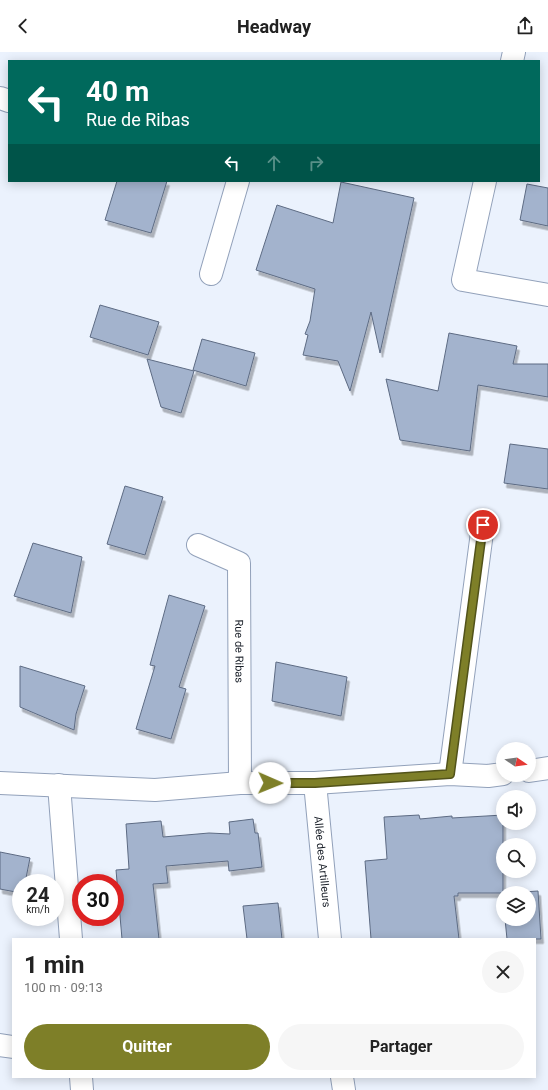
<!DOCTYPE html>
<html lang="fr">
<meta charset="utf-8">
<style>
body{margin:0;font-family:Roboto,sans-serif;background:#f6f6f6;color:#222;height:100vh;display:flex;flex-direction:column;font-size:15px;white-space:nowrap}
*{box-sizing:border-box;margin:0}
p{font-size:13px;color:#767676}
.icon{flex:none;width:22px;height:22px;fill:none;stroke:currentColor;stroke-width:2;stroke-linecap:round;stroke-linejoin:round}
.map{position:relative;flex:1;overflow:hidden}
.sheet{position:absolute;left:12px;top:886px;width:524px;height:140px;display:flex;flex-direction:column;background:#fff;border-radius:0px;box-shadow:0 2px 10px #0003}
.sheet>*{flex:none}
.guide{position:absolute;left:8px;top:8px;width:532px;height:122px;border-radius:0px;box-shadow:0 2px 10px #0003;background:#00695c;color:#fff;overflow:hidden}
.needle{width:26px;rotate:103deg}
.tools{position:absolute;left:496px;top:690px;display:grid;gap:8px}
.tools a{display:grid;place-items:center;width:40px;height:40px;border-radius:50%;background:#fff;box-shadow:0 2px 10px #0003;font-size:20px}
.speed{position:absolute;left:12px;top:822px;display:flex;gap:8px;font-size:20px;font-weight:700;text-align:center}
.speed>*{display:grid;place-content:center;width:52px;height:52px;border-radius:50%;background:#fff;box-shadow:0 2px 10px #0003;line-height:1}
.speed small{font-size:10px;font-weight:400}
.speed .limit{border:6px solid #d22;background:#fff;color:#111}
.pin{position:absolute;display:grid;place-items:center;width:34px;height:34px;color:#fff;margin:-17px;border:2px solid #fff;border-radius:50%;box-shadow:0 1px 4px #0007}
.me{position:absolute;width:44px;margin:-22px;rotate:91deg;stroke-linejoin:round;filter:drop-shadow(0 0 3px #0008)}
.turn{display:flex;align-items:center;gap:14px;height:84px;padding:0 12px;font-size:18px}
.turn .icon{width:52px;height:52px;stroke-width:2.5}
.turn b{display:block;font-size:28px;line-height:34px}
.lanes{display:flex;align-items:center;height:38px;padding:0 12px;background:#0003;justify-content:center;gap:20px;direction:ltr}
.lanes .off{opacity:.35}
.round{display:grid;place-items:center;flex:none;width:42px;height:42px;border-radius:21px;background:#f6f6f6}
.head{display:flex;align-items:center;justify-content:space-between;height:68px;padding:0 12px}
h1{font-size:24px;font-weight:700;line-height:30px}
.cta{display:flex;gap:8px;margin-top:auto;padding:8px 12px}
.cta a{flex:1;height:46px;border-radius:24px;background:#7e7f28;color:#fff;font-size:16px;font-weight:700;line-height:46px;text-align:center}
.cta a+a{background:#f6f6f6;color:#222}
header{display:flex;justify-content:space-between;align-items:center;height:52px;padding:0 12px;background:#fff;font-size:18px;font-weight:700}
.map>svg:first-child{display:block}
.building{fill:#a3b3cd;stroke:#5d6b83;filter:url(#shadow)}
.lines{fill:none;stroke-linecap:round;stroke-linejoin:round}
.minor-casing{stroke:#92a1ba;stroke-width:24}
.minor{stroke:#fff;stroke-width:22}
.route-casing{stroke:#52531a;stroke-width:10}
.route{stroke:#7e7f28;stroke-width:7}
.labels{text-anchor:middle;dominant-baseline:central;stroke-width:3;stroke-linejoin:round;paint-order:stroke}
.street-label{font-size:11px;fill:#181e27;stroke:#fefefe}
</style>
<header><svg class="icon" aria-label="back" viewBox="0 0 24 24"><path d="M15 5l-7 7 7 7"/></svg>Headway<svg class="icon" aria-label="share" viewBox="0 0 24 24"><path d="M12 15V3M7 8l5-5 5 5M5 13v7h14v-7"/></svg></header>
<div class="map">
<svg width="548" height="1038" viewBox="0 0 548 1038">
<defs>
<filter id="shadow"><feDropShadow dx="2.5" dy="4.5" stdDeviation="0" flood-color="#0004"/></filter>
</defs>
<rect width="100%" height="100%" fill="#ebf2fd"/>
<g class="building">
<path d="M 117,129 L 167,129 L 151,181 L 105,168 Z"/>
<path d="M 341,130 L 414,146 L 380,301 L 371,260 L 350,339 L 338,309 L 303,303 L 308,283 L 305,282 L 310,269 L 315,237 L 256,218 L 277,153 L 333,171 Z"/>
<path d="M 527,132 L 548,136 L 548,174 L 520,168 Z"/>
<path d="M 100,253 L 159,270 L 148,303 L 90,285 Z"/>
<path d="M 449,281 L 517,294 L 513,312 L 548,312 L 548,345 L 478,333 L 470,399 L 400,388 L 386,327 L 438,339 Z"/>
<path d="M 202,287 L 255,301 L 246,334 L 193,318 Z"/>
<path d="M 147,307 L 194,319 L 181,361 L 161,355 Z"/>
<path d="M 510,392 L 548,397 L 548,437 L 504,431 Z"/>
<path d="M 125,434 L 163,445 L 145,503 L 107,492 Z"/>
<path d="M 33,491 L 82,505 L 71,561 L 14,544 Z"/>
<path d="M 169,543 L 205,554 L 179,635 L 186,637 L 171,687 L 136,677 L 155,614 L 150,613 Z"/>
<path d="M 276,610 L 347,625 L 341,664 L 272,649 Z"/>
<path d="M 20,614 L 85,634 L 76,662 L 74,678 L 20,655 Z"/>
<path d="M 419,763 L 420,767 L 452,764 L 452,766 L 503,763 L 503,841 L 458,841 L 458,844 L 454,844 L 459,887 L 371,887 L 365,809 L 387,807 L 384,765 Z"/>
<path d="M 253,767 L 255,781 L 258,781 L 262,815 L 229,819 L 228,809 L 166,814 L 168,831 L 153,832 L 159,887 L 122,887 L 116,818 L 129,817 L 126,772 L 161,769 L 163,785 L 209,781 L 230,782 L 229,770 Z"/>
<path d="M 0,800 L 30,806 L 25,831 L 21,831 L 21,841 L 0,837 Z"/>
<path d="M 538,839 L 541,887 L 507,887 L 505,867 L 529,867 L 529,841 L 508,841 Z"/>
<path d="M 278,851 L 282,887 L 247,887 L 243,854 Z"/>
</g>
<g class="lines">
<g class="minor-casing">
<g id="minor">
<path d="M 512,9 L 514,0"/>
<path d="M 0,46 L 9,49"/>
<path d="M 485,129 L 463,228 L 548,243"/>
<path d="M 211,222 L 238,129"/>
<path id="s1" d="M 198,493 L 239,511 L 240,731"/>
<path d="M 529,719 L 548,716"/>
<path d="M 450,722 L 483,473"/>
<path d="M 0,731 L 155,738 L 240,731 L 315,731 L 450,722 L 488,724 L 503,722"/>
<path id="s2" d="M 315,731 L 330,887"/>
<path d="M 59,733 L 71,887"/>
<path d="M 0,993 L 13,995"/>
<path d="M 81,1025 L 82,1038"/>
<path d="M 342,1025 L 344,1038"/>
</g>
</g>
<use href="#minor" class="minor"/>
</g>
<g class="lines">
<g class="route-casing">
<path id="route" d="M 270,731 L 315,731 L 450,722 L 483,473"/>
</g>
<use href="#route" class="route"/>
</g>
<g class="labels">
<g class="street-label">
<text stroke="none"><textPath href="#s1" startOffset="133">Rue de Ribas</textPath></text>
<text stroke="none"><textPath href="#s2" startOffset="79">Allée des Artilleurs</textPath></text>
</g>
</g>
</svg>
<div class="tools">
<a><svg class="needle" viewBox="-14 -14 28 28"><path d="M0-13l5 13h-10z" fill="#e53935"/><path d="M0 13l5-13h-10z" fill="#767676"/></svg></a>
<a><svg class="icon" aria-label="sound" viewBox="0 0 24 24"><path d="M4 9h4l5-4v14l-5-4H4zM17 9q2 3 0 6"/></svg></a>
<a><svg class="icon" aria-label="search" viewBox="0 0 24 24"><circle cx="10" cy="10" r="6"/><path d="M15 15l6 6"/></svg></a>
<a><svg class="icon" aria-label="layers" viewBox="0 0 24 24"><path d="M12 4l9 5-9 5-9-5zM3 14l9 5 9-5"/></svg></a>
</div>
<div class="speed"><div>24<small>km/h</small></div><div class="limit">30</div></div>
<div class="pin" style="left:483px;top:473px;background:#d93025"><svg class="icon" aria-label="arrive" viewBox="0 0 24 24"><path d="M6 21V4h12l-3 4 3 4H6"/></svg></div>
<svg class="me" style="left:270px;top:731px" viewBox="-20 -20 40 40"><circle r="19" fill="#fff"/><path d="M0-13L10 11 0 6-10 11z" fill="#7e7f28"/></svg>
<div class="guide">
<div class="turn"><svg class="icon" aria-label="left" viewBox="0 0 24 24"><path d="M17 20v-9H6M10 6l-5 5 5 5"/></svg><div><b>40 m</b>Rue de Ribas</div></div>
<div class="lanes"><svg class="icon" aria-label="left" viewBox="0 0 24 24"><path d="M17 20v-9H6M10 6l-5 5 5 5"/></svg><svg class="icon off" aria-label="ahead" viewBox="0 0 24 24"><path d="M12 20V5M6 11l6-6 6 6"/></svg><svg class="icon off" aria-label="right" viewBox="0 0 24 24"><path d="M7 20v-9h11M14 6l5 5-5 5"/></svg></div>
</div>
<section class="sheet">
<div class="head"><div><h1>1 min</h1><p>100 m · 09:13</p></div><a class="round"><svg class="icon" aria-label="close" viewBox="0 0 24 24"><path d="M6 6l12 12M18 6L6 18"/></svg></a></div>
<div class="cta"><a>Quitter</a><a>Partager</a></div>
</section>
</div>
